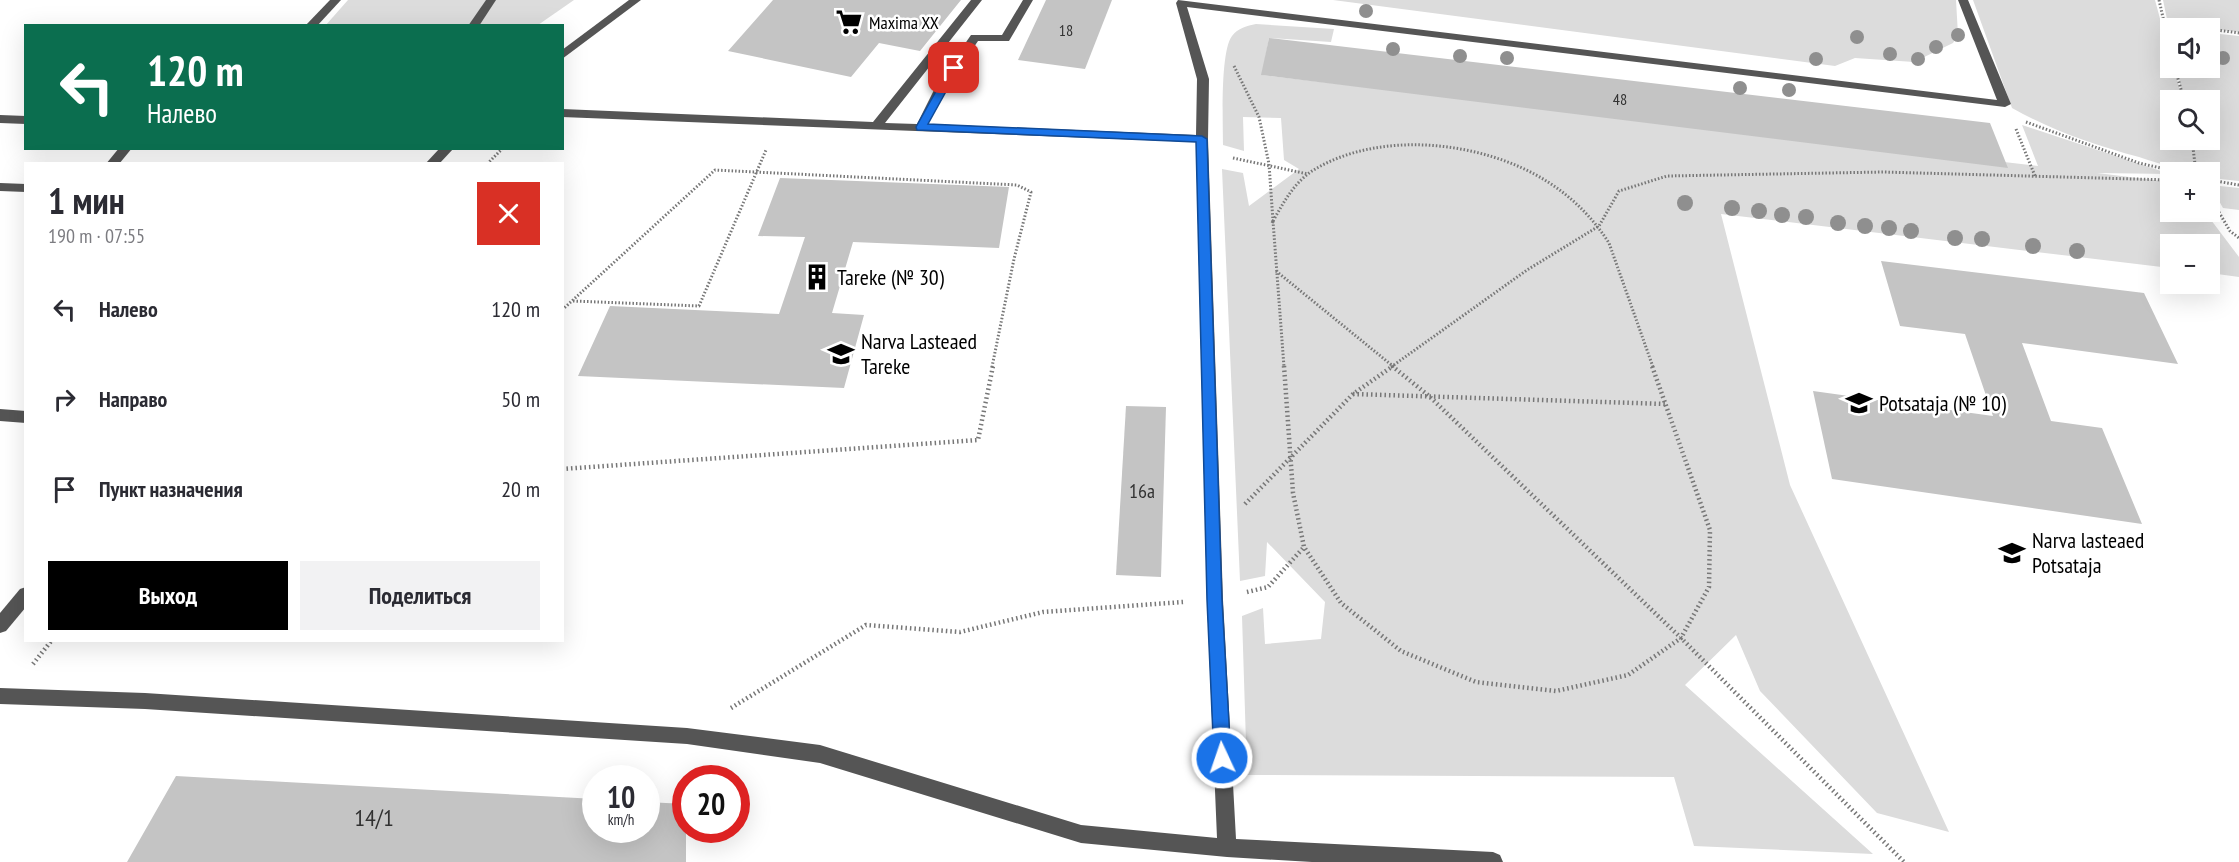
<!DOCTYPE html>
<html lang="ru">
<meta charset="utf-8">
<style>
body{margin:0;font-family:"PT Sans Narrow",sans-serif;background:#f2f2f3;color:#2b2b33;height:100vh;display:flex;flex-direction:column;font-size:22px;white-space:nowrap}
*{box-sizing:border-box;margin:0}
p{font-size:20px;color:#7c7c81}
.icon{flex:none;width:33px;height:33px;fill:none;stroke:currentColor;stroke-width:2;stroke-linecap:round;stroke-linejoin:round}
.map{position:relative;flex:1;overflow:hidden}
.details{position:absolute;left:24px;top:162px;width:540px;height:480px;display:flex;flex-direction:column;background:#fff;border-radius:0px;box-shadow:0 6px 24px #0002}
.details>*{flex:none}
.top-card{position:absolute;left:24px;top:24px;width:540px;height:126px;border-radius:0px;box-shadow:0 6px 24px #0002;background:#0b6e4f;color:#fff;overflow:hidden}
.controls{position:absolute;left:2160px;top:18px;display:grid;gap:12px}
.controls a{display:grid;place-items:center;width:60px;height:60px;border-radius:0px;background:#fff;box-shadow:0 6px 24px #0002;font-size:30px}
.speed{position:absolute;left:582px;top:765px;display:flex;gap:12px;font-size:30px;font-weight:700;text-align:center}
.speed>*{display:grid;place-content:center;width:78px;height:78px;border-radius:50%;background:#fff;box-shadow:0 6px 24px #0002;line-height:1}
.speed small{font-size:15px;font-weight:400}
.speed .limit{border:9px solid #d22;background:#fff;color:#111}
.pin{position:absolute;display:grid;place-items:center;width:51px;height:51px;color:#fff;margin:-26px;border-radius:12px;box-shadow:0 3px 9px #0006}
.me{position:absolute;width:66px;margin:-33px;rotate:357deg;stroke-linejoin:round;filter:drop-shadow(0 0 4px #0008)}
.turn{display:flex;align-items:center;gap:21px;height:126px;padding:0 24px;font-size:27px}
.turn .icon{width:78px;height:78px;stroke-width:2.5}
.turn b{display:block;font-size:42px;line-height:51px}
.round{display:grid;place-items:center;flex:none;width:63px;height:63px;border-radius:0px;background:#f2f2f3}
.head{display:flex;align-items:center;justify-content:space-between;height:102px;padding:0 24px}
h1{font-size:36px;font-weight:800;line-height:45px}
.cta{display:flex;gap:12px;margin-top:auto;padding:12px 24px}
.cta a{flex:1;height:69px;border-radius:0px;background:#000;color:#fff;font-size:24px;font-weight:800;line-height:69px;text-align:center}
.cta a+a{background:#f2f2f3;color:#2b2b33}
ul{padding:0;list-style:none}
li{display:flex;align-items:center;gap:18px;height:90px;padding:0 24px}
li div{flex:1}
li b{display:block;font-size:22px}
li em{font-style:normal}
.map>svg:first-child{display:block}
.green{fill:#dcdcdc;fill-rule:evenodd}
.building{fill:#c4c4c4}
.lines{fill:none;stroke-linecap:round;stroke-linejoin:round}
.path-far1{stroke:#777;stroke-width:3;stroke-dasharray:1.5 2;stroke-linecap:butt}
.path{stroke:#777;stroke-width:4.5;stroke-dasharray:1.5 3;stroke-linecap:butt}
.minor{fill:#555;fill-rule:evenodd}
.tree{fill:#8f8f8f}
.route{fill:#1a73e8;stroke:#114b97;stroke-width:1.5}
.labels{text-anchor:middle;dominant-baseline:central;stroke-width:5;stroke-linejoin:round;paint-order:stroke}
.far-number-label{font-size:16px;fill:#313131}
.far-poi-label{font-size:18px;fill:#000;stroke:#fff;text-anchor:start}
.number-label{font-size:20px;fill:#313131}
.poi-label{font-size:22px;fill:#000;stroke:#fff;text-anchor:start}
.near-number-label{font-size:24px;fill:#313131}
</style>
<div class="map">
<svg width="2239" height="862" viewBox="0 0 2239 862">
<rect width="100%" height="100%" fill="#fff"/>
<g class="green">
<path d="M 348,0 L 574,0 L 538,25 L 325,26 Z"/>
<path d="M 1333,0 L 1956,0 L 1958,35 L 1953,43 L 1914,62 L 1855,58 L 1835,66 Z"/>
<path d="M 1973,0 L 2155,0 L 2170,56 L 2170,68 L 2174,68 L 2182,98 L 2178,68 L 2210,68 L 2210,33 L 2239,36 L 2239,181 L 2210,178 L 2210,172 C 2186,172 2163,165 2139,157 C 2094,145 2053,131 2012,108 ZM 2170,100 L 2210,100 L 2210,140 L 2170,140 Z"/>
<path d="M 2163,0 L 2239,0 L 2239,32 L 2168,24 Z"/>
<path d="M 1256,24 L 1334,29 L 1331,42 L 1269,38 L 1262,75 L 2038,166 L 2022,125 L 2170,174 L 2097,173 L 2170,182 L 2170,212 L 2205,212 L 2239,257 L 2239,277 L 2210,273 L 2210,244 L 2170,244 L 2170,268 L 1721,214 L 1790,485 L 1949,832 L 1877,813 L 1760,691 L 1736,635 L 1685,685 L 1873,854 L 1694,846 L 1674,777 L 1247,775 L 1242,616 L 1263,608 L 1265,644 L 1321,639 L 1325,602 L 1267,542 L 1265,576 L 1240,581 L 1222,169 L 1243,173 L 1249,206 L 1299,169 L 1284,160 L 1281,118 L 1243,117 L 1244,151 L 1223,145 C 1223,123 1220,52 1232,36 C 1238,28 1247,26 1256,24 Z"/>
<path d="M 2210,185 L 2239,188 L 2239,210 L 2223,208 Z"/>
</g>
<g class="building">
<path d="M 773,0 L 961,0 L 920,51 L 879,43 L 851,77 L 728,51 Z"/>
<path d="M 1046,0 L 1112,0 L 1085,69 L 1018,60 Z"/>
<path d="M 1269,38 L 1990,123 L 2008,168 L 1261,75 Z"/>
<path d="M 780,178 L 1009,187 L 999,248 L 853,242 L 832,313 L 864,315 L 844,388 L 578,376 L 610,306 L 779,314 L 805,237 L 758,236 Z"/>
<path d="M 1881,261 L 2144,293 L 2178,364 L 2022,343 L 2051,421 L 2102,428 L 2142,524 L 1832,479 L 1813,391 L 1993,416 L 1965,334 L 1900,326 Z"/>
<path d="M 1126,406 L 1166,407 L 1161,577 L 1116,575 Z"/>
<path d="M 176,776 L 596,799 L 596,830 L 646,830 L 646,802 L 686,804 L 686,862 L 127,862 Z"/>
</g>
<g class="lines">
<g class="path-far1">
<path d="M 2159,0 L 2170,48"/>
<path d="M 2168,24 L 2203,28"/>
<path d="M 2210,29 L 2239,33"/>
<path d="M 1234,66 L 1259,117 L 1269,164 L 1273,221"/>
<path d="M 2175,68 L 2184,100"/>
<path d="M 2026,122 L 2139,163 L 2178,172"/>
<path d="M 2016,129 L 2035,176"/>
<path d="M 2192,140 L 2196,172"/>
<path d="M 1233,158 L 1308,174"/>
<path d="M 487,164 L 503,148"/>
<path d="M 2210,180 L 2239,185"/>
<path d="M 2210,197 L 2230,231 L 2239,238"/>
<path d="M 1273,221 L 1284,367"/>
<path d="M 1273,221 C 1284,202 1293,184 1312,171 C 1379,129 1484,141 1548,182 C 1573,198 1593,218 1609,243 L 1653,367"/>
<path d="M 1272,223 L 1273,221"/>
<path d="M 1276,271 L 1394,367"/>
<path d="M 573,301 L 699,306 L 766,150"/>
<path d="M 562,310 L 715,170 L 1017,185 L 1031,192 L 1014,259 L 992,367"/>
<path d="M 1391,367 L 1527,270 L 1599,226 L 1619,191 L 1667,176 L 1883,172 L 2170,180"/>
</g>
<g class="path">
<path d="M 1284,366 L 1293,493 L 1304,547 L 1341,603 L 1401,651 L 1476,682 L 1556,691 L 1628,675 L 1681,638 L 1709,587 L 1710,530 L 1652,366"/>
<path d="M 1392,366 L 1429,396 L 1681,638 L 1904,862"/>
<path d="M 1353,394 L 1666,404"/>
<path d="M 562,469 L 978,440 L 993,366"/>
<path d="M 1245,504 L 1353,394 L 1393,366"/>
<path d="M 1247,592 L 1268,587 L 1304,547"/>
<path d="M 33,664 L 52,640"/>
<path d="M 731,708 L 866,625 L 960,632 L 1043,612 L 1183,602"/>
</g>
<g class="minor">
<path d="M 330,0 L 341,0 L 317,26 L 305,26 Z"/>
<path d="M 486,0 L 496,0 L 479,26 L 468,26 Z"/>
<path d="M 629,0 L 641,0 L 562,59 L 562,50 Z"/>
<path d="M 971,0 L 982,0 L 885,123 L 917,124 L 937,84 L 971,35 L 1002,35 L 1023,0 L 1033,0 L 1009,41 L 978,41 L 949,84 L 928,124 L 1196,135 L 1197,79 L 1176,3 L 1178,0 L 1997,100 L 1958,0 L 1968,0 L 2011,104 L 2005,107 L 1187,7 L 1209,79 L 1208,139 L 1223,600 L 1236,839 L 1493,852 L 1500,855 L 1503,862 L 1312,862 L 1227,857 L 1081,843 L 820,763 L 687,744 L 145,709 L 0,704 L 0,688 L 145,693 L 687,728 L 820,745 L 1081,825 L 1217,838 L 1207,600 L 1196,142 L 562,117 L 562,109 L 873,122 Z"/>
<path d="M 0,115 L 26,116 L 26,124 L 0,123 Z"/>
<path d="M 119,148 L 132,148 L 119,164 L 106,164 Z"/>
<path d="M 440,148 L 454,148 L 439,164 L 425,164 Z"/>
<path d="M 0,183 L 26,184 L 26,192 L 0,191 Z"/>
<path d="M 0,409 L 26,411 L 26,423 L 0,421 Z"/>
<path d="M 26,587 L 26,607 L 6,631 L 0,633 L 0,613 L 20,589 Z"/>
</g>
</g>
<g class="tree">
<circle cx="1366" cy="11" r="7"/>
<circle cx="1958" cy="35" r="7"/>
<circle cx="1857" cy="37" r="7"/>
<circle cx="1936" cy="47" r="7"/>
<circle cx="1393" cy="49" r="7"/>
<circle cx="1890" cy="54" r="7"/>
<circle cx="1460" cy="56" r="7"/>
<circle cx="1507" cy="58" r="7"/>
<circle cx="2223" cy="58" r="7"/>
<circle cx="1816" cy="59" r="7"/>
<circle cx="1918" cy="59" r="7"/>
<circle cx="1740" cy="88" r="7"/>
<circle cx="1789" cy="90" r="7"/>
<circle cx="1685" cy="203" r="8"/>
<circle cx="1732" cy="208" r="8"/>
<circle cx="1759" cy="211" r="8"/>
<circle cx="1782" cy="215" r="8"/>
<circle cx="1806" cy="217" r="8"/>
<circle cx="1838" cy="223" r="8"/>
<circle cx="1865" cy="226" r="8"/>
<circle cx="1889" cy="228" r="8"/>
<circle cx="1911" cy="231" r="8"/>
<circle cx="1955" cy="238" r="8"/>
<circle cx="1982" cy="239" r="8"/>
<circle cx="2033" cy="246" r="8"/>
<circle cx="2077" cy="251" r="8"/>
</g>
<path class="route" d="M 954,65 L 959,68 L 928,124 L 1202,136 L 1207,139 L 1222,600 L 1231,758 L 1228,763 L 1222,766 L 1217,763 L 1214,758 L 1207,600 L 1196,142 L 917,130 L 916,127 L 949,68 Z"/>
<defs>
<g id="supermarket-bare" transform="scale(2.07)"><path d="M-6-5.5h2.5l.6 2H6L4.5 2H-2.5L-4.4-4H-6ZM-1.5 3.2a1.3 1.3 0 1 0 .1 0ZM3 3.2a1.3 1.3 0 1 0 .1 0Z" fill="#000" stroke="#fff" stroke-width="2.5" paint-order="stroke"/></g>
<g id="building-bare" transform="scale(2.07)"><path d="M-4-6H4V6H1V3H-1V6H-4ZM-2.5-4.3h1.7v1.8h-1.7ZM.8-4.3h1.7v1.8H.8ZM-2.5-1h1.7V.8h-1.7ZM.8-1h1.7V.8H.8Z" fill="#000" stroke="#fff" stroke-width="2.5" paint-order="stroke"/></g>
<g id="school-bare" transform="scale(2.07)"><path d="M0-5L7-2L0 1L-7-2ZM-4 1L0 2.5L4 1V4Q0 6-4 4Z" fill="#000" stroke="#fff" stroke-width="2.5" paint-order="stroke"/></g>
</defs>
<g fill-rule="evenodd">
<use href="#supermarket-bare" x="849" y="22"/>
<use href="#building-bare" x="817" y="277"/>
<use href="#school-bare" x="841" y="354"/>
<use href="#school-bare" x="1859" y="403"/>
<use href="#school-bare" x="2012" y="553"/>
</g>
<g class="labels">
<g class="far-number-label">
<text x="1066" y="30">18</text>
<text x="1620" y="99">48</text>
</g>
<g class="far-poi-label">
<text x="869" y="22">Maxima XX</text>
</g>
<g class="number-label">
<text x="1142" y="491">16a</text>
</g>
<g class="poi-label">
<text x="837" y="277">Tareke (№ 30)</text>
<text x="861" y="341">Narva Lasteaed<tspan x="861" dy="25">Tareke</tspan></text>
<text x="1879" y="403">Potsataja (№ 10)</text>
<text x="2032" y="540">Narva lasteaed<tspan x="2032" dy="25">Potsataja</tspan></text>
</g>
<g class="near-number-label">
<text x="374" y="817">14/1</text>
</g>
</g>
</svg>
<div class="controls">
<a><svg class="icon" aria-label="sound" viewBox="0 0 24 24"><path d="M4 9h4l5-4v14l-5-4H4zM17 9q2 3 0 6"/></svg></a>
<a><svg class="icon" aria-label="search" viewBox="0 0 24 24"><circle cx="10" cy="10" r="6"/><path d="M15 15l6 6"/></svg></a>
<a>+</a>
<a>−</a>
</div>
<div class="speed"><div>10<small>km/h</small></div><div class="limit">20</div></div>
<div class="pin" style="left:954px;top:68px;background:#d93025"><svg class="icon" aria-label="arrive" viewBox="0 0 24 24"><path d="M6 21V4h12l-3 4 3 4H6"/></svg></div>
<svg class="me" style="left:1222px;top:758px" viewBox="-20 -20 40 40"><circle r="17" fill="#1a73e8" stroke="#fff" stroke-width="3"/><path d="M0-11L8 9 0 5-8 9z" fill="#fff"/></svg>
<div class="top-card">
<div class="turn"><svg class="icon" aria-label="left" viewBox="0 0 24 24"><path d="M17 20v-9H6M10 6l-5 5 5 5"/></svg><div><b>120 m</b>Налево</div></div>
</div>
<section class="details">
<div class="head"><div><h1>1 мин</h1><p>190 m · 07:55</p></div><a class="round" style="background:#d93025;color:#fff"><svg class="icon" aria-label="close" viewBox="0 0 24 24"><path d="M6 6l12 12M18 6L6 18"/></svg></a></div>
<ul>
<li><svg class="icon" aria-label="left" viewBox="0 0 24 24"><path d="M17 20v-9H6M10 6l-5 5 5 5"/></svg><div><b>Налево</b></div><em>120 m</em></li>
<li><svg class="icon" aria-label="right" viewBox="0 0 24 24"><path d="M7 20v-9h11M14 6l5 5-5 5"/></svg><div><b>Направо</b></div><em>50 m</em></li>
<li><svg class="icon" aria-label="arrive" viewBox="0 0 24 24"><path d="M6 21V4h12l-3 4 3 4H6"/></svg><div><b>Пункт назначения</b></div><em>20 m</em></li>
</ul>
<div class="cta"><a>Выход</a><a>Поделиться</a></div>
</section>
</div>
